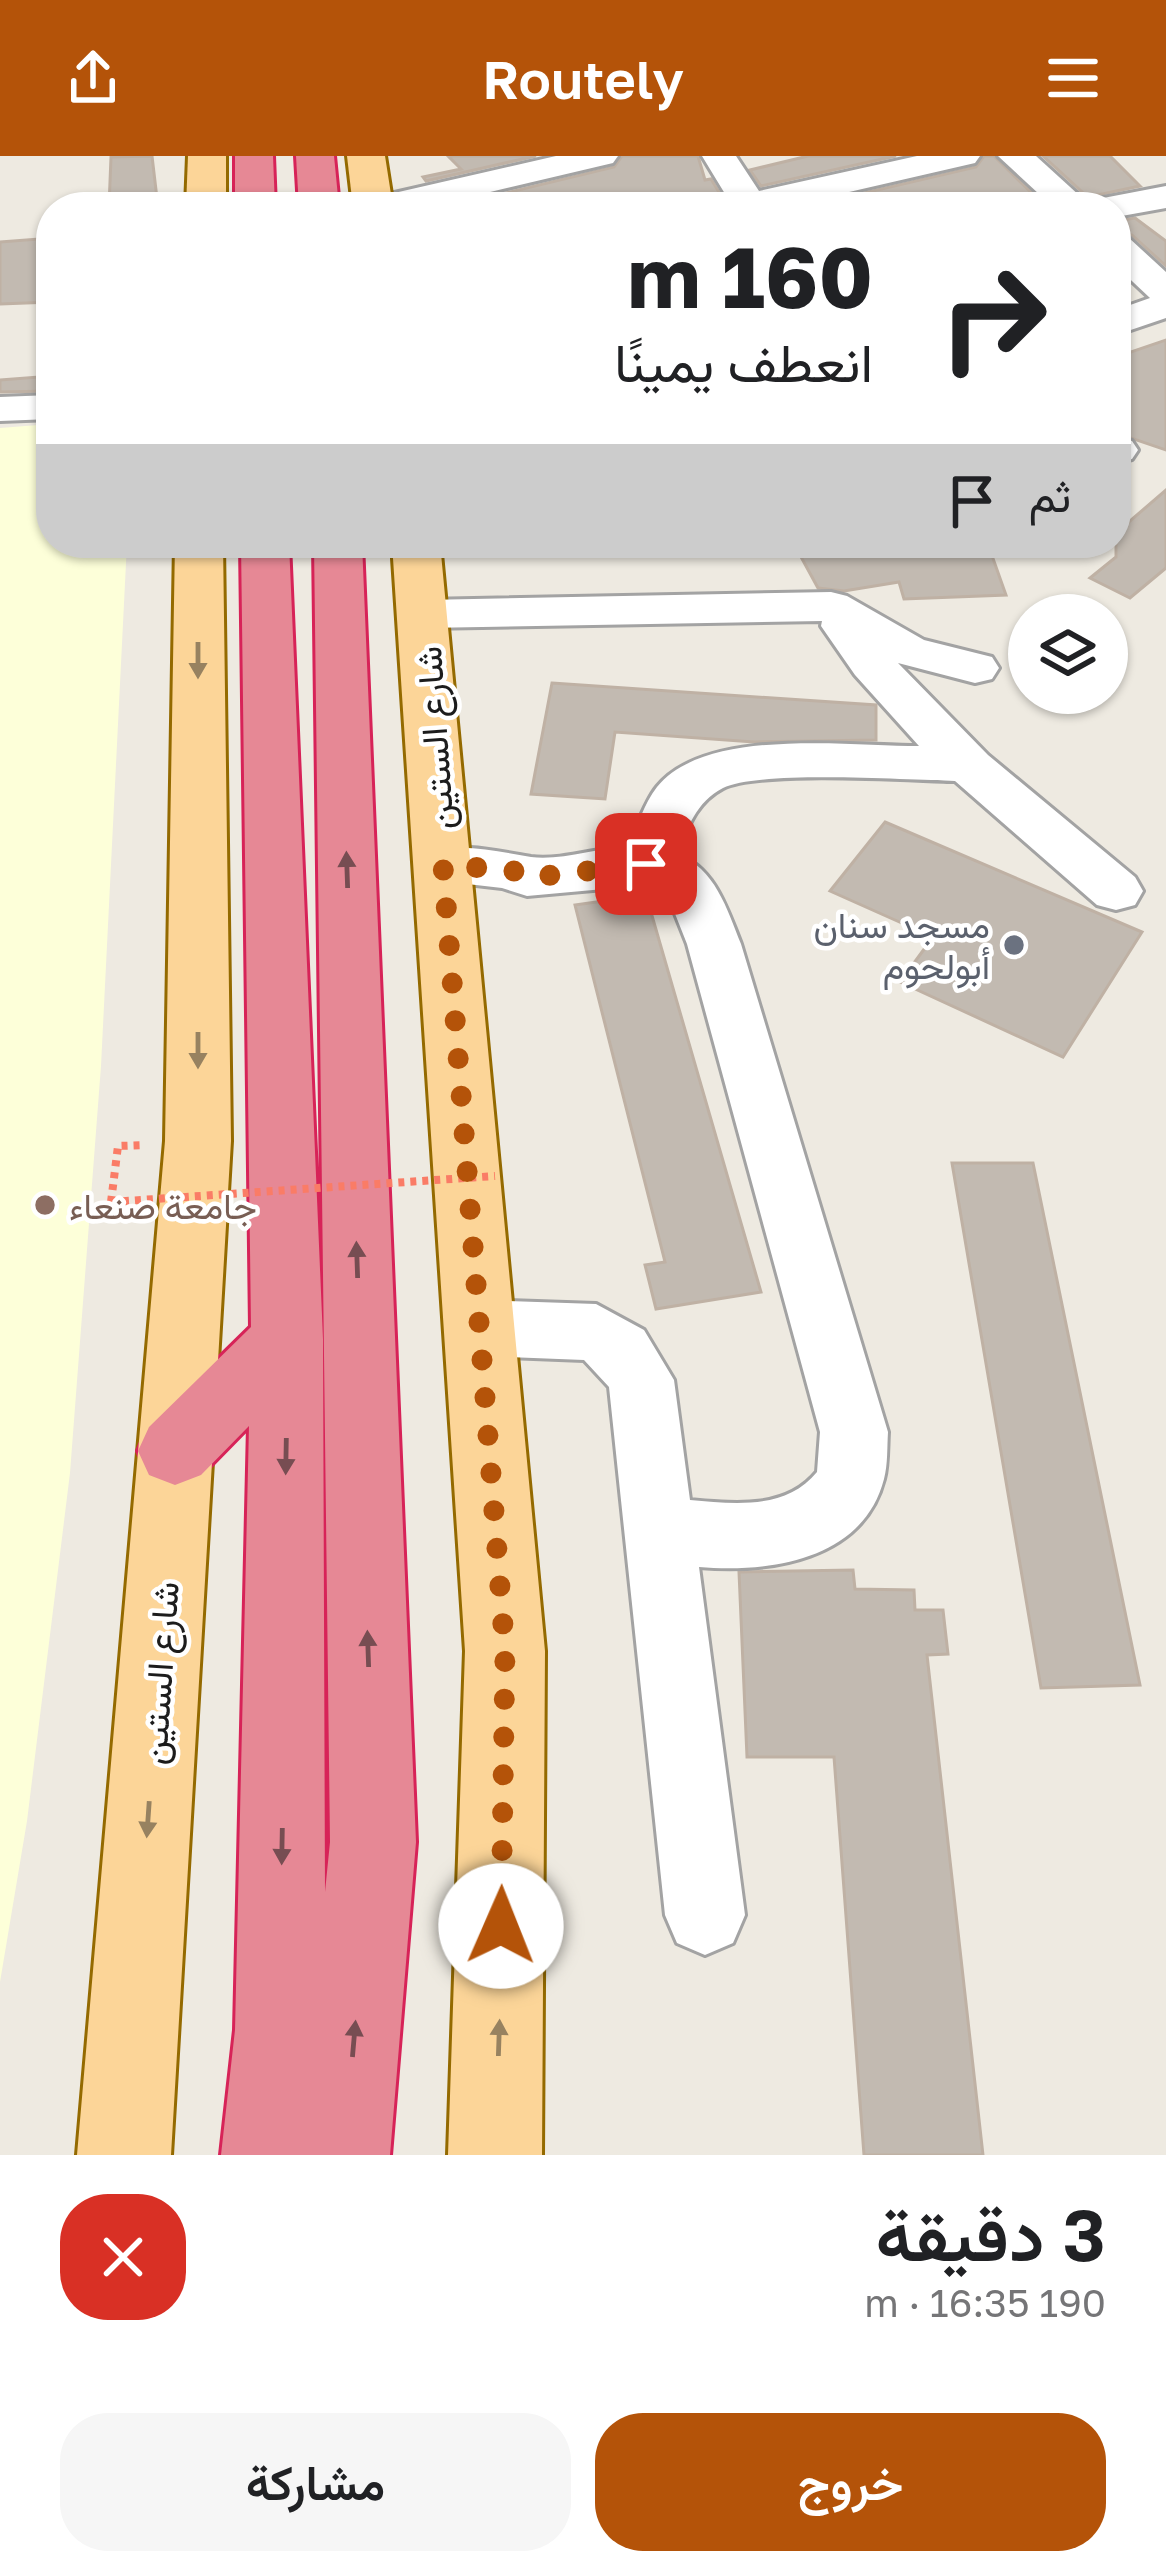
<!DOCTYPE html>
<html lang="ar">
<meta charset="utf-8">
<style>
body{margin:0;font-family:"Golos Text",Vazirmatn,sans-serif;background:#f6f6f6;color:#202124;direction:rtl;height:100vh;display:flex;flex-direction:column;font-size:45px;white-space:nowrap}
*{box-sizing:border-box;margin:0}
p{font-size:39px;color:#757577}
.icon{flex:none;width:66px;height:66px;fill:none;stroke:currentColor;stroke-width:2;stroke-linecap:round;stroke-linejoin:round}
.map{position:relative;height:1999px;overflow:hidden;direction:ltr}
.panel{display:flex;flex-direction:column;background:#fff;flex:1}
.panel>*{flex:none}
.hud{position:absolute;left:36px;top:36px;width:1095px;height:366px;border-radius:48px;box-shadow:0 3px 9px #0004;direction:rtl;background:#fff;color:#202124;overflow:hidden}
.buttons{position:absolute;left:1008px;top:438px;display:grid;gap:24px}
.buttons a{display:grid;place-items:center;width:120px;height:120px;border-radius:50%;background:#fff;box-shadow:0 3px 9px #0004;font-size:60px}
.pin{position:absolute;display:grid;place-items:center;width:102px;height:102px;color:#fff;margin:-51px;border-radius:24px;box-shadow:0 6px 18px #0006}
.me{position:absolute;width:132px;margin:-66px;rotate:1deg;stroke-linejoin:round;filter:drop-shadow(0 0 9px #0008)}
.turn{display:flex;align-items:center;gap:42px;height:252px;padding:0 60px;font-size:54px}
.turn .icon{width:156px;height:156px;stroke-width:2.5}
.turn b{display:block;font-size:84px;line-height:102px}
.then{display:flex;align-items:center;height:114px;padding:0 60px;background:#0003;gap:24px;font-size:45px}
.round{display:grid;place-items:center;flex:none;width:126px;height:126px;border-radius:48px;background:#f6f6f6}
.head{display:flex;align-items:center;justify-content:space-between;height:204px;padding:0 60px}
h1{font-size:72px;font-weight:600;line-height:90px}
.button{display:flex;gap:24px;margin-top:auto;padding:24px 60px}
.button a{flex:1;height:138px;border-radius:48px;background:#b45309;color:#fff;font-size:48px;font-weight:600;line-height:138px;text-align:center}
.button a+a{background:#f6f6f6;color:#202124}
header{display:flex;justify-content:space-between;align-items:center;height:156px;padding:0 60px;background:#b45309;color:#fff;font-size:54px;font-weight:600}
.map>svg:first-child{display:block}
.education{fill:#fdffd9}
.building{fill:#c2bab1;stroke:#bfb1a4;stroke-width:3}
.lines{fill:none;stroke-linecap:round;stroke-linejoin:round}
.minor-casing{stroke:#a3a3a3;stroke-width:6}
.major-casing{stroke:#946a00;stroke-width:6}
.highway-casing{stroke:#d72358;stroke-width:6}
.path{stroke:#fa7c66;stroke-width:8;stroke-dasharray:6 6;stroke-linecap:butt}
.minor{fill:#fff;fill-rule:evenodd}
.major{fill:#fcd598;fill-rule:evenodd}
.highway{fill:#e68895;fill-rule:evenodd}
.path-bridge{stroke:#fa7c66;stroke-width:8;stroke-dasharray:6 6;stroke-linecap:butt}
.oneway{fill:#978260}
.oneway2{fill:#774d52}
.route{stroke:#b45309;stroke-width:21;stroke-dasharray:0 37.8}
.worship-dot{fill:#6b7280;stroke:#fff;stroke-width:4.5}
.education-dot{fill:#8d6e63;stroke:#fff;stroke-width:4.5}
.labels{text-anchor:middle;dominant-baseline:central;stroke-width:9;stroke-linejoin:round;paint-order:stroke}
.street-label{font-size:36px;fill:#1c1c1c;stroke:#fff}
.worship-label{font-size:36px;fill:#5b616d;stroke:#fff;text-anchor:end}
.education-label{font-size:36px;fill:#785e54;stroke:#fff;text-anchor:start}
</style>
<header><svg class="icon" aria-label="menu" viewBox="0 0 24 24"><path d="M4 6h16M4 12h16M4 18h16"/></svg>Routely<svg class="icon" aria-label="share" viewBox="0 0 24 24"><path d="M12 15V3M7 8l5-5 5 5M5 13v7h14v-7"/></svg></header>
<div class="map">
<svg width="1166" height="1999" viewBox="0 0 1166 1999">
<rect width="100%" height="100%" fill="#eeeae1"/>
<path class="education" d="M 51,268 L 51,387 L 127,387 L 101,910 L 70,1317 L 27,1665 L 0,1826 L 0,272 Z"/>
<g class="building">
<path d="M 152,0 L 158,51 L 109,51 L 111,1 Z"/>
<path d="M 448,0 L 536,0 L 426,25 L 423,21 L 461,13 Z"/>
<path d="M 622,0 L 698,0 L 705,24 L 711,23 L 728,51 L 562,51 L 554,40 L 502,51 L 448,51 L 614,11 Z"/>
<path d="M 808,0 L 896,0 L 761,30 L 750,14 Z"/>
<path d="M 984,0 L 994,0 L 1046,51 L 804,51 L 976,11 Z"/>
<path d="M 1043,0 L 1110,0 L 1140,30 L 1097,39 L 1092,45 Z"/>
<path d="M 1135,62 L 1166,85 L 1166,110 L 1132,79 L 1116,75 L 1116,65 Z"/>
<path d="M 51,82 L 51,146 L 0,148 L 0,86 Z"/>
<path d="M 1166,184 L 1166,294 L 1116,277 L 1116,201 Z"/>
<path d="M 51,220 L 51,235 L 0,236 L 0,224 Z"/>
<path d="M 1166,334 L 1166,412 L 1130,442 L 1090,422 L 1116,401 L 1116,377 Z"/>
<path d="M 849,393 L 853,400 L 990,394 L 1006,439 L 904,443 L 899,426 L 844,435 L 818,432 L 801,401 Z"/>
<path d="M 552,527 L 876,549 L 876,584 L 754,586 L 615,576 L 605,643 L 531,638 Z"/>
<path d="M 885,666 L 1142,776 L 1063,901 L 900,826 L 933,781 L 830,735 Z"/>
<path d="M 646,739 L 761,1136 L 656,1153 L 645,1109 L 665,1106 L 575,749 Z"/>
<path d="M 952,1007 L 1033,1007 L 1140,1529 L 1041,1532 Z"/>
<path d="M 853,1414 L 855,1433 L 914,1434 L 915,1454 L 943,1454 L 948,1498 L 927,1499 L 983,1999 L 864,1999 L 834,1601 L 747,1601 L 739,1416 Z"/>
</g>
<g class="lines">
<g class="minor-casing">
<g id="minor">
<path d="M 556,0 L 618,0 L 613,7 L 427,51 L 363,51 L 368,43 Z"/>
<path d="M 702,0 L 736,0 L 759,35 L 917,0 L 980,0 L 975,7 L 784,51 L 733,51 Z"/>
<path d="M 998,0 L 1036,0 L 1092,51 L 1053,51 Z"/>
<path d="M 1166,30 L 1166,52 L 1116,61 L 1116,51 L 1093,51 L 1098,43 Z"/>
<path d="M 1116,79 L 1129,82 L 1166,116 L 1166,162 L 1116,179 L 1116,154 L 1150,142 L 1116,110 Z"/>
<path d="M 51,239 L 51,263 L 0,265 L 0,241 Z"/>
<path d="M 1116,281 L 1132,285 L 1138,294 L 1132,303 L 1116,307 Z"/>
<path d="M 831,436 L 847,440 L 924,484 L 992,501 L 999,512 L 992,523 L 975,527 L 898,507 L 988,599 L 1135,721 L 1143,735 L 1135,749 L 1116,754 L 1097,749 L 955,625 C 909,624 758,614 723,632 C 696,646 688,671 677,698 C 715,712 727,753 741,788 L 888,1276 C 887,1291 888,1308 884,1323 C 863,1404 770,1417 699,1411 L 745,1759 L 733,1787 L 705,1799 L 677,1787 L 665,1759 L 609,1231 L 584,1204 L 479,1200 L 456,1192 L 447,1172 L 456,1152 L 479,1144 L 596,1148 L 644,1174 L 674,1224 L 690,1344 C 735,1348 786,1354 817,1316 L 820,1276 L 687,788 L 670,745 L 648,729 L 527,740 L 502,732 L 424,723 L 417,710 L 424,697 C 460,686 495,695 531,701 C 560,705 598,692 628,690 C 637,672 644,647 657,631 C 705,571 849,590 919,590 L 855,519 L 821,470 L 822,465 L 425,472 L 409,468 L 402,458 L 409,448 L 425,444 Z"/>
</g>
</g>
<g class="major-casing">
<g id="major">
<path d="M 188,0 L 226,0 L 226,51 L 186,51 Z"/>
<path d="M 347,0 L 385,0 L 393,51 L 353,51 Z"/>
<path d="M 175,387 L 223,387 L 231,985 L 171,1999 L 77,1999 L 165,985 Z"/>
<path d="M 392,387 L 440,387 L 545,1495 L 542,1999 L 448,1999 L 465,1495 Z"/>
</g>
</g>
<g class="highway-casing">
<g id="highway">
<path d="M 235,0 L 273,0 L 275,51 L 235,51 Z"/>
<path d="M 296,0 L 334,0 L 339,51 L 299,51 Z"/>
<path d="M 241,387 L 289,387 L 323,1183 L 325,1736 L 330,1686 L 314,387 L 362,387 L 416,1686 L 390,1999 L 221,1999 L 235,1874 L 249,1270 L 201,1319 L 175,1329 L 149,1319 L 138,1295 L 149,1271 L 251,1171 Z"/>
</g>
</g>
<path class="path" d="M 111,1046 L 118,990 L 144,989"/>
<use href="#minor" class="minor"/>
<use href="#major" class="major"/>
<use href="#highway" class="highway"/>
<path class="path-bridge" d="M 111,1046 L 495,1020"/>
</g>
<defs><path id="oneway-solid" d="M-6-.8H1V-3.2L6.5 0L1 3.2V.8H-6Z" transform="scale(3)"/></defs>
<g class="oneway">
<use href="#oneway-solid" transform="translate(198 504) rotate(90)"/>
<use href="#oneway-solid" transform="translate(198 894) rotate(90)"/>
<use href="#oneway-solid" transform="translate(148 1663) rotate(94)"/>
<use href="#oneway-solid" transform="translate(499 1882) rotate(-88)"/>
</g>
<g class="oneway2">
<use href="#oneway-solid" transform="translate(347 714) rotate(-92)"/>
<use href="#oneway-solid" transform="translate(357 1104) rotate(-92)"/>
<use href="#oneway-solid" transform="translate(286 1300) rotate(91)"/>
<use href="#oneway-solid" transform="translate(368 1493) rotate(-92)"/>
<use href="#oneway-solid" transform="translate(282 1690) rotate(91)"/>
<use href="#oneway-solid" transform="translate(354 1883) rotate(-85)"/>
</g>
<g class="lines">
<path class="route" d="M 501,1770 L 505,1495 L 443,710 L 510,713 L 527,722 L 646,708"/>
</g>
<circle class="worship-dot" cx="1014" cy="789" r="12"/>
<circle class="education-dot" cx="45" cy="1049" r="12"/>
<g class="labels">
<g class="street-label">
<text transform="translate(434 582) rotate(-94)">شارع الستين</text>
<text transform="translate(159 1517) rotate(-86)">شارع الستين</text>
</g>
<g class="worship-label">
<text x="990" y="768">مسجد سنان<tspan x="990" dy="41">أبولحوم</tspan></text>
</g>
<g class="education-label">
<text x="69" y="1049">جامعة صنعاء</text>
</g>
</g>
</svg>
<div class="buttons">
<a><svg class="icon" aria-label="layers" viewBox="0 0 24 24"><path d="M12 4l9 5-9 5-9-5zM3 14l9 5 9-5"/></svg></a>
</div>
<div class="pin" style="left:646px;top:708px;background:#d93025"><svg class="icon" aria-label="arrive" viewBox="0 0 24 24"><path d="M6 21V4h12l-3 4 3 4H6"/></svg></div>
<svg class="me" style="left:501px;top:1770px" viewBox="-20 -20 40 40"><circle r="19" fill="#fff"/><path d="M0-13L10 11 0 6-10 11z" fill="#b45309"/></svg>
<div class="hud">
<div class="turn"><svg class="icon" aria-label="right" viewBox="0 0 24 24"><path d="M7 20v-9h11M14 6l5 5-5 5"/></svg><div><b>160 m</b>انعطف يمينًا</div></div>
<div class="then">ثم<svg class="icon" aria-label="arrive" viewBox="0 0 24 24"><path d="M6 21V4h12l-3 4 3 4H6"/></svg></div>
</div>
</div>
<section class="panel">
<div class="head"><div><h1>3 دقيقة</h1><p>190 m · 16:35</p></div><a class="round" style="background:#d93025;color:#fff"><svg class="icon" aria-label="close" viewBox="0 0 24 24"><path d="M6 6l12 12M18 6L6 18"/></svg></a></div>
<div class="button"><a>خروج</a><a>مشاركة</a></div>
</section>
